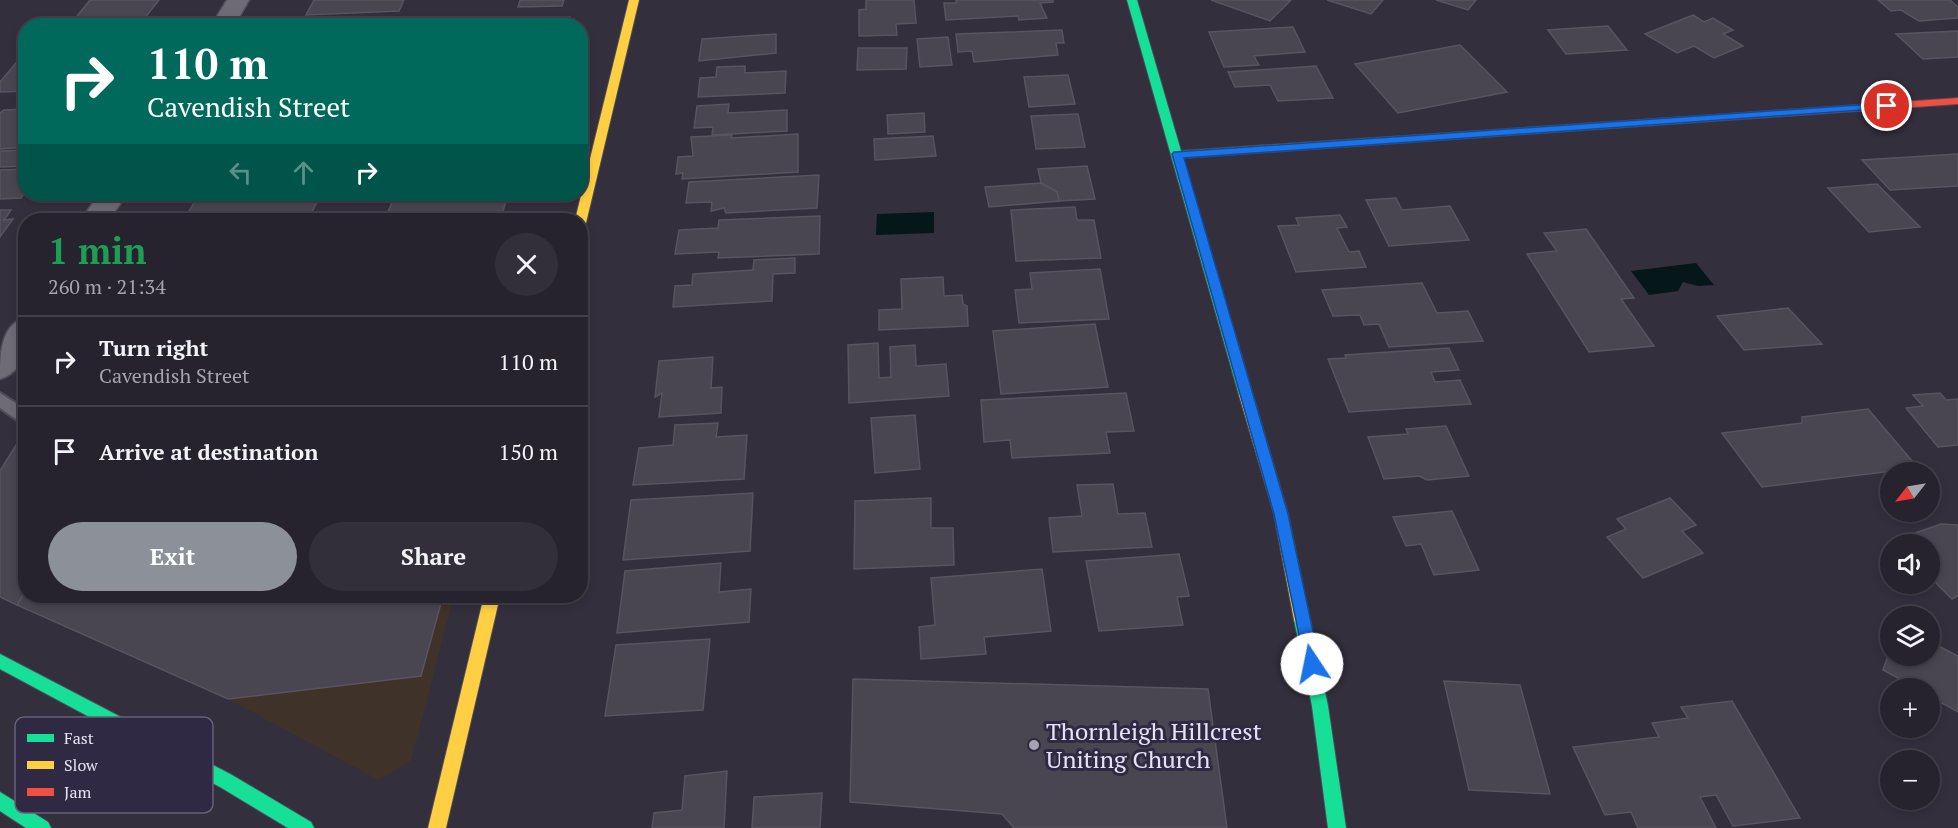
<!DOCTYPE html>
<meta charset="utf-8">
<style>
body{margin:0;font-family:"PT Serif",serif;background:#322f3a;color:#f1f3f6;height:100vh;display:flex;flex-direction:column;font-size:22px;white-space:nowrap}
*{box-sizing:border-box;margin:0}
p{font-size:20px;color:#a4a4aa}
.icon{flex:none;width:33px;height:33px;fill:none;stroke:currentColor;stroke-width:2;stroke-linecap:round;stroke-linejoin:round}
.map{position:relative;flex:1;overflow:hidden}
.drawer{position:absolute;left:18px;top:213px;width:570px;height:390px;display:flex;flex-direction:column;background:#26232e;border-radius:24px;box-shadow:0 3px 9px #0003,0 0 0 2px #42404a}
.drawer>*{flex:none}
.top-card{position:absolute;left:18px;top:18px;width:570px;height:183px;border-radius:24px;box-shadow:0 3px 9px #0003,0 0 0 2px #42404a;background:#00695c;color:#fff;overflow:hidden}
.needle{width:39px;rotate:239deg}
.fabs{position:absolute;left:1880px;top:462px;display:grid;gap:12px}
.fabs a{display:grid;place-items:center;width:60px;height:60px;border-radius:50%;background:#26232e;box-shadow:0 3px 9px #0003,0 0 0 2px #42404a;font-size:30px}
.pin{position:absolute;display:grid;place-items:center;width:51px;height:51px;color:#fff;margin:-26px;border:3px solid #fff;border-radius:50%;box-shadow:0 2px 6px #0007}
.me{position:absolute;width:66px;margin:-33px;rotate:349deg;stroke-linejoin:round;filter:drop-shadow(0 0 4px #0008)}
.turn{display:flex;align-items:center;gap:21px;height:126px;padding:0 30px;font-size:27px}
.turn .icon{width:78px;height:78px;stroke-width:2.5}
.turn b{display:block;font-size:42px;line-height:51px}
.lanes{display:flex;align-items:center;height:57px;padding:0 30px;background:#0003;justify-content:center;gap:30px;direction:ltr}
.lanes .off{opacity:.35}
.round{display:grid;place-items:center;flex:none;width:63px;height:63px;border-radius:32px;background:#322f3a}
.head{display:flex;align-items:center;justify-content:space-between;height:102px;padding:0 30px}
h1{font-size:36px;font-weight:700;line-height:45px;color:#1e9e55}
.action{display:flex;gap:12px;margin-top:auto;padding:12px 30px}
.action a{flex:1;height:69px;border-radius:36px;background:#8c9099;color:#fff;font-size:24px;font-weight:700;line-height:69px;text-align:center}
.action a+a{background:#322f3a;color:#f1f3f6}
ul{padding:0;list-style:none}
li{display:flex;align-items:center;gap:18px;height:90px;padding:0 30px;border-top:2px solid #42404a}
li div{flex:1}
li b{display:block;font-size:22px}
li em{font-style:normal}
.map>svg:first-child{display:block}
.commercial{fill:#3f3229}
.water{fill:#06171a}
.building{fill:#494652;stroke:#575460;stroke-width:1.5}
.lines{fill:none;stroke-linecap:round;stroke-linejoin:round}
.lane-casing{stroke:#504d59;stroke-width:4}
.street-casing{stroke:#504d59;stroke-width:3}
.fast-casing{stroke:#504d59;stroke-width:2}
.slow-casing{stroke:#504d59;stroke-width:2}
.jam-casing{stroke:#504d59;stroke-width:2}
.lane{fill:#6e6b76;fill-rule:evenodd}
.street{fill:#6e6b76;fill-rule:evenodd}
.fast{fill:#16e098;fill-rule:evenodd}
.slow{fill:#ffcf43;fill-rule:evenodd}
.jam{fill:#f24e42;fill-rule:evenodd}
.route{fill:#1a73e8;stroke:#114b97;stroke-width:1.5}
.poi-dot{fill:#a7a3b3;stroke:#302943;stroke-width:2}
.labels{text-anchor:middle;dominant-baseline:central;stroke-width:6;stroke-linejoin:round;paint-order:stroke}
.near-poi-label{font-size:24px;fill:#e5e2f3;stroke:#302943;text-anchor:start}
.key{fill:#302943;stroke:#666078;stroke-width:1.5}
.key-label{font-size:16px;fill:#e5e2f3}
</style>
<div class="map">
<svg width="1958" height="828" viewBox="0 0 1958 828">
<rect width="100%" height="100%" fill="#332f3d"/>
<path class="commercial" d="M 25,429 L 26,596 L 454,596 L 411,761 L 378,780 L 228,699 L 0,597 L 0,471 Z"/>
<g class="water">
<path d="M 934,212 L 934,233 L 876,235 L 877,214 Z"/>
<path d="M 1696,263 L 1714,285 L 1698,286 L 1683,282 L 1678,291 L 1649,295 L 1631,271 Z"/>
</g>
<g class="building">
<path d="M 90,0 L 159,0 L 140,24 L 69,26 Z"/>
<path d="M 314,0 L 404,0 L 399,11 L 306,15 Z"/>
<path d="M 520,0 L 564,0 L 562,6 L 518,7 Z"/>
<path d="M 866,0 L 914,0 L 916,23 L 896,24 L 897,35 L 859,36 L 859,10 L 866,9 Z"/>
<path d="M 956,0 L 1053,0 L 1053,2 L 1040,3 L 1047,18 L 1019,20 L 1018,16 L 946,20 L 944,3 L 956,3 Z"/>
<path d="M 1211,0 L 1291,0 L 1270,21 Z"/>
<path d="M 1327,0 L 1383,0 L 1371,14 Z"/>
<path d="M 1436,0 L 1476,0 L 1468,10 Z"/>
<path d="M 1878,0 L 1950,0 L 1958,7 L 1958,18 L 1919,21 L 1901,10 L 1891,11 Z"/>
<path d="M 1693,15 L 1704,22 L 1713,18 L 1733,30 L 1723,34 L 1743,46 L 1714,58 L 1694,46 L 1677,53 L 1645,34 Z"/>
<path d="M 570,17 L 568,26 L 459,26 L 460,22 Z"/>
<path d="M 394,18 L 390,26 L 303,26 L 305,22 Z"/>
<path d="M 1608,26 L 1627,50 L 1566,54 L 1548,30 Z"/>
<path d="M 1293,27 L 1305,52 L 1254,56 L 1259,65 L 1224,67 L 1209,32 Z"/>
<path d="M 1062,30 L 1064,43 L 1056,43 L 1058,55 L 974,62 L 972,51 L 958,52 L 956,34 Z"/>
<path d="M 1958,31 L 1958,57 L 1923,59 L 1896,34 Z"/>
<path d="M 776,34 L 776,53 L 699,61 L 702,39 Z"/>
<path d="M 948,37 L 952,65 L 920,67 L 917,39 Z"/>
<path d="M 1460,45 L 1507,92 L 1398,113 L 1355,64 Z"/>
<path d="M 858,48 L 907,48 L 906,69 L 857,70 Z"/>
<path d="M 16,63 L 26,63 L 26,91 L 0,92 L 0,82 Z"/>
<path d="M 745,66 L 745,73 L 786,71 L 785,93 L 698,97 L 700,78 L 716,77 L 717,67 Z"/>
<path d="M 1316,66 L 1333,98 L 1278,101 L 1270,85 L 1235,87 L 1228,72 Z"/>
<path d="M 1068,75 L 1075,104 L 1029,107 L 1024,77 Z"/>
<path d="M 729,104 L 728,113 L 787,110 L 787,131 L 712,135 L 713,127 L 694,128 L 697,106 Z"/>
<path d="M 23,109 L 20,113 L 26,112 L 26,147 L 0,149 L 0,113 L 4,110 Z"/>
<path d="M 924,113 L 925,132 L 888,134 L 887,115 Z"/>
<path d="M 1078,114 L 1085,147 L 1036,149 L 1031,116 Z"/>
<path d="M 798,134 L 798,172 L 682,179 L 683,173 L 676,174 L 678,157 L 693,156 L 691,137 L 732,135 L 731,138 Z"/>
<path d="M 933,136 L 936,156 L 875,160 L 874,139 Z"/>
<path d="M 26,150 L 26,166 L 0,167 L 0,151 Z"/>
<path d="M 1958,154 L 1958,186 L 1890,190 L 1862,160 Z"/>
<path d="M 1087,166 L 1095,199 L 1059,201 L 1057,192 L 1041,183 L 1038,169 Z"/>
<path d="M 26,169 L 26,191 L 21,198 L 0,199 L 0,170 Z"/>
<path d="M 819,175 L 817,208 L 726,213 L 724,208 L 711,211 L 712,202 L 686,203 L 689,182 Z"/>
<path d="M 1041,183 L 1057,192 L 1059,201 L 989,207 L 985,187 Z"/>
<path d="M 1877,184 L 1920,227 L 1869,232 L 1828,188 Z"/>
<path d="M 199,194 L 321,194 L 308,220 L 184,220 Z"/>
<path d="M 395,194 L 508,194 L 503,211 L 472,213 L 469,220 L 385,220 Z"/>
<path d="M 1396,198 L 1402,210 L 1450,206 L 1469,240 L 1389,246 L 1366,200 Z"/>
<path d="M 1075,207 L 1077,220 L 1094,220 L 1101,258 L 1016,261 L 1011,210 Z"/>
<path d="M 0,210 L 11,210 L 4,220 L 13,219 L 0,237 Z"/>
<path d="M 1340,215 L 1347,227 L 1337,228 L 1349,252 L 1359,251 L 1366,267 L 1296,272 L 1278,226 L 1299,225 L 1296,218 Z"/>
<path d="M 820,216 L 819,254 L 718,258 L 719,252 L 675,254 L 679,230 L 718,228 L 719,220 Z"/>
<path d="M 1586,229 L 1634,298 L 1621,299 L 1654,346 L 1589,352 L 1527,254 L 1557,251 L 1544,233 Z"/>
<path d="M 795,258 L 795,273 L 773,274 L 772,301 L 673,307 L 675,286 L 692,285 L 693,274 L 753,270 L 754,260 Z"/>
<path d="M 1100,269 L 1109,319 L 1019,323 L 1015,290 L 1032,289 L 1030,273 Z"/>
<path d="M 943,277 L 944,296 L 962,295 L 963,304 L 967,306 L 968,326 L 879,330 L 879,310 L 902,309 L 901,279 Z"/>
<path d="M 1422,283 L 1437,313 L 1468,311 L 1483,341 L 1389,347 L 1379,324 L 1364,325 L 1360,315 L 1333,316 L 1322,290 Z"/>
<path d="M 1788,308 L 1822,344 L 1744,350 L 1717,316 Z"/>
<path d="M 1095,324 L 1108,387 L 1001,394 L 993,331 Z"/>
<path d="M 878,343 L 879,378 L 891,377 L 890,347 L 915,345 L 916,366 L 946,364 L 949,396 L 849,403 L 848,345 Z"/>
<path d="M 1449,348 L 1459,370 L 1431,372 L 1435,382 L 1460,380 L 1471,404 L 1349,412 L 1328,359 L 1346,358 L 1345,355 Z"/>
<path d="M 713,357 L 711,388 L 722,387 L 721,413 L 659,417 L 662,393 L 655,397 L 659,361 Z"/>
<path d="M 1126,393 L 1134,431 L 1106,432 L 1110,453 L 1012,458 L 1010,440 L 984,442 L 981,400 Z"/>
<path d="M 1940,393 L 1946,400 L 1958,399 L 1958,445 L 1938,447 L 1906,408 L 1923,406 L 1913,395 Z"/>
<path d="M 1868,409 L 1918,468 L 1762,487 L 1722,433 L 1802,423 L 1802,417 Z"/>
<path d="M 915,415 L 920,469 L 875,473 L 871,418 Z"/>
<path d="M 718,423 L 716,437 L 747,435 L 744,479 L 633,485 L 639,448 L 673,445 L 675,425 Z"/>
<path d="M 1446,426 L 1469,476 L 1427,480 L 1419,476 L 1384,479 L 1368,437 L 1408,434 L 1406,429 Z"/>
<path d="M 21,437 L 26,437 L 26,590 L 17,605 L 0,597 L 0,471 Z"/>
<path d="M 1113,484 L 1118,514 L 1145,513 L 1152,547 L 1053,552 L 1049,518 L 1082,516 L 1077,485 Z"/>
<path d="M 753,493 L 750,551 L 623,560 L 631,500 Z"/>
<path d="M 931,498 L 931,528 L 953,528 L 954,565 L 854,569 L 855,501 Z"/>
<path d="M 1670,498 L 1696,525 L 1682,531 L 1703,553 L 1643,578 L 1607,537 L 1626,529 L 1617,519 Z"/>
<path d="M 1452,511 L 1479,570 L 1434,575 L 1421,544 L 1406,546 L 1393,517 Z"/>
<path d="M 1941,524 L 1958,525 L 1958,596 L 1952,599 L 1929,576 L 1929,544 L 1918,544 L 1921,543 L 1912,534 Z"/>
<path d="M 1179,554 L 1189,596 L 1177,597 L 1183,625 L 1099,631 L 1086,561 Z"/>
<path d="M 721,563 L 719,592 L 751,589 L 749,622 L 617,633 L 625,571 Z"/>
<path d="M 1042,569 L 1051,631 L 984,637 L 986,654 L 921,659 L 919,627 L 935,625 L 931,578 Z"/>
<path d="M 26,590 L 26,596 L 443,596 L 421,676 L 228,699 L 17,605 Z"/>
<path d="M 710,639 L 703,710 L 605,716 L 616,645 Z"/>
<path d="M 1929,641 L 1958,656 L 1958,712 L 1929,696 L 1929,688 L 1916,688 L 1883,670 L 1890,650 L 1890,656 L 1929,656 Z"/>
<path d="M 853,679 L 1208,689 L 1227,828 L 1014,828 L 1002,814 L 850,802 Z"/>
<path d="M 1444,681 L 1520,685 L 1550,794 L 1469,790 Z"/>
<path d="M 1732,701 L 1800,818 L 1733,826 L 1716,795 L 1700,797 L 1716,828 L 1638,828 L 1631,812 L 1605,815 L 1573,747 L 1659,737 L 1652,723 L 1688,718 L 1681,707 Z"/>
<path d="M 727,771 L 724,828 L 652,828 L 654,813 L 682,810 L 685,776 Z"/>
<path d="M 822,793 L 820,828 L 752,828 L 754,797 Z"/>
</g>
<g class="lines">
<g class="lane-casing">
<path id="lane" d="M 0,393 L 26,410 L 26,426 L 0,408 Z"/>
</g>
<g class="street-casing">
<g id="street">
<path d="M 227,0 L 249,0 L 234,26 L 211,26 Z"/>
<path d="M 99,194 L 127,194 L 109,220 L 81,220 Z"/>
<path d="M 26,317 C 26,341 28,370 0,379 C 0,355 0,325 26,317 Z"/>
</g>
</g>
<g class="fast-casing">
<g id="fast">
<path d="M 1127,0 L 1137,0 L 1181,151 L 1698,116 L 1703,119 L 1698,122 L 1183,158 L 1253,395 L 1251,399 L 1241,399 L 1239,395 Z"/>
<path d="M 1302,613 L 1307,615 L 1310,620 L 1328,706 L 1346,828 L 1328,828 L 1312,706 L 1294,620 L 1297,615 Z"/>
<path d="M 0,654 L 232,775 L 311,822 L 314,828 L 288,828 L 220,787 L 0,669 Z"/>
<path d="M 0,792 L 48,822 L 51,828 L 26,828 L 0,811 Z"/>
</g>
</g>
<g class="slow-casing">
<g id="slow">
<path d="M 629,0 L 639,0 L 586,223 L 580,227 L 580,220 L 575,220 Z"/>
<path d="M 1246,390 L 1251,391 L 1253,395 L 1288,514 L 1310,620 L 1307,625 L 1302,627 L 1297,625 L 1294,620 L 1274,514 L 1239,395 L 1241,391 Z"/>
<path d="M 484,596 L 500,596 L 446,828 L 428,828 Z"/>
</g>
</g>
<g class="jam-casing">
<path id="jam" d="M 1958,98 L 1958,104 L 1698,122 L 1693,119 L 1698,116 Z"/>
</g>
<use href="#lane" class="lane"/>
<use href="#street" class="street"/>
<use href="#fast" class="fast"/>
<use href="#slow" class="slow"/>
<use href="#jam" class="jam"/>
</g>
<path class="route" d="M 1887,103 L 1892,106 L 1891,108 L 1184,158 L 1288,514 L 1320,664 L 1317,669 L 1312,672 L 1306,669 L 1274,514 L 1172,154 L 1174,152 Z"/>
<circle class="poi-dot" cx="1034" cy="745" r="6"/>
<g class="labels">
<g class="near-poi-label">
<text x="1046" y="731">Thornleigh Hillcrest<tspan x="1046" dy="28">Uniting Church</tspan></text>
</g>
</g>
<rect x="15" y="717" width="198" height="96" rx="9" class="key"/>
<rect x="27" y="734" width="27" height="8" fill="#16e098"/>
<rect x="27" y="761" width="27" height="8" fill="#ffcf43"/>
<rect x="27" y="788" width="27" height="8" fill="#f24e42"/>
<g class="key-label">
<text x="64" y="744">Fast</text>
<text x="64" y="771">Slow</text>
<text x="64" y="798">Jam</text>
</g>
</svg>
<div class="fabs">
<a><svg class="needle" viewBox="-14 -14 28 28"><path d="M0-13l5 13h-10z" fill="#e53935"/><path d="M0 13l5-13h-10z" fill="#a4a4aa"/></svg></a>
<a><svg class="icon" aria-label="sound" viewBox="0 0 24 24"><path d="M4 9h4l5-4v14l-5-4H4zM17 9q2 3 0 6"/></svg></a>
<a><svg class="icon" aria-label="layers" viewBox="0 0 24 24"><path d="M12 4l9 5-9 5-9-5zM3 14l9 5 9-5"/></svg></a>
<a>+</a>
<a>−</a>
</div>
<div class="pin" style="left:1887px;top:106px;background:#d93025"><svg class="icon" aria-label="arrive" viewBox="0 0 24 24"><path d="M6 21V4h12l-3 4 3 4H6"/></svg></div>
<svg class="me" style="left:1312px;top:664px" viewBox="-20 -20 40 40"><circle r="19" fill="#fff"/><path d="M0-13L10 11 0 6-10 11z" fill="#1a73e8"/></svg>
<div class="top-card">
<div class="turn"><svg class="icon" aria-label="right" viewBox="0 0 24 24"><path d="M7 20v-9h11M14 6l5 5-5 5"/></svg><div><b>110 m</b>Cavendish Street</div></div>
<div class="lanes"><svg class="icon off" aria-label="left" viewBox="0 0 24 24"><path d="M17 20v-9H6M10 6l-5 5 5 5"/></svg><svg class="icon off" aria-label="ahead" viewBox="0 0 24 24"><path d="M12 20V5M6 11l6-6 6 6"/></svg><svg class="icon" aria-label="right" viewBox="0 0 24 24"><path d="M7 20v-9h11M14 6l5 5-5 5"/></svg></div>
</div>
<section class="drawer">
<div class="head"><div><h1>1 min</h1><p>260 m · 21:34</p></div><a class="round"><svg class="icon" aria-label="close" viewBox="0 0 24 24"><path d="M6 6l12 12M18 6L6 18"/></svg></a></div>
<ul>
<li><svg class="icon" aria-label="right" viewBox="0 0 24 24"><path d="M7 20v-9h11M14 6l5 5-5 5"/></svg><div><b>Turn right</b><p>Cavendish Street</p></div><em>110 m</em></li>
<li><svg class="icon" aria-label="arrive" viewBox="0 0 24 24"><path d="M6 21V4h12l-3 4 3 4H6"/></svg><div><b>Arrive at destination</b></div><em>150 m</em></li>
</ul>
<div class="action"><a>Exit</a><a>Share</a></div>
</section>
</div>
